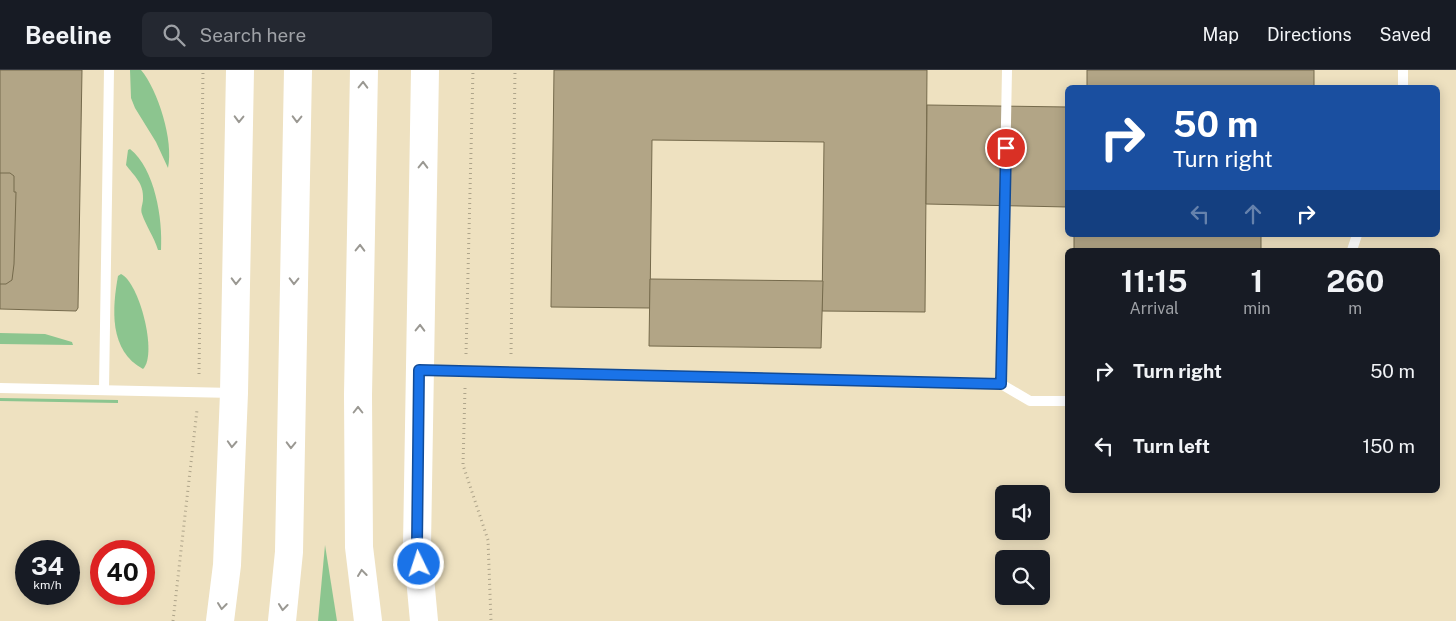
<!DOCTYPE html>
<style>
body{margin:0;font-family:"Public Sans",sans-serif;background:#242831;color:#f1f3f6;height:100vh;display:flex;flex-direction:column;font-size:19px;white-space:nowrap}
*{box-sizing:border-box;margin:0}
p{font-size:16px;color:#9ea1a6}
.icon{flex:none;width:28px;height:28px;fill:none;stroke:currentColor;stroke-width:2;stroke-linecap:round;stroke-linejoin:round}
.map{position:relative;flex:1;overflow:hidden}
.drawer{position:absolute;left:1065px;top:178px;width:375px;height:245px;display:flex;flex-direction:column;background:#171b24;border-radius:8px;box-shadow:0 2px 12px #0003}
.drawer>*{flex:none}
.guide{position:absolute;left:1065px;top:15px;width:375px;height:152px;border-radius:8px;box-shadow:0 2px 12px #0003;background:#1a4fa0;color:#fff;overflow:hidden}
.buttons{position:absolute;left:995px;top:415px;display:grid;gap:10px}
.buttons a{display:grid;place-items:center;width:55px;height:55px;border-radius:8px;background:#171b24;box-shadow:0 2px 12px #0003;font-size:25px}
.speed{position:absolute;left:15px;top:470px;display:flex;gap:10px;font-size:25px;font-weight:700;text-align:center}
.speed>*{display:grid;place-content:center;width:65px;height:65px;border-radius:50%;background:#171b24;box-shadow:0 2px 12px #0003;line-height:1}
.speed small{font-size:12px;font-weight:400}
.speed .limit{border:8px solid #d22;background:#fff;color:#111}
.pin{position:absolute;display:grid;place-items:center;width:42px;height:42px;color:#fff;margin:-21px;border:2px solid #fff;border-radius:50%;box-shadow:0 1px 5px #0007}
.me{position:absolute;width:55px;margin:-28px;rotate:356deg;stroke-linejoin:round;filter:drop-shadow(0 0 4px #0008)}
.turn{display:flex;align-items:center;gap:18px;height:105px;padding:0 25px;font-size:22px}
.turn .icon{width:65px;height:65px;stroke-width:2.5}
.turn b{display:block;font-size:35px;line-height:42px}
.lanes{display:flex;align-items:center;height:48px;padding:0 25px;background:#0003;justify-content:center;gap:25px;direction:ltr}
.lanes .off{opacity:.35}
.eta{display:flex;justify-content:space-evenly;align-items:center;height:85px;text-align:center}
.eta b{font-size:30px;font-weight:700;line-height:35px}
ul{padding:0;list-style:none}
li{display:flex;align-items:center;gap:15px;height:75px;padding:0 25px}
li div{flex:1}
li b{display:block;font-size:19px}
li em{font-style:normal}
header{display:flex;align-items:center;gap:30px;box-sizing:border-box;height:70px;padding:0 25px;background:#171b24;border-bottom:1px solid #363941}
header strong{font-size:24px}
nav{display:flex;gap:28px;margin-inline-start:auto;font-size:18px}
.search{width:350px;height:45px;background:#242831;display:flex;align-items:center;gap:12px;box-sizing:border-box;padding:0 18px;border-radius:8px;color:#9ea1a6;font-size:19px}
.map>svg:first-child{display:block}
.green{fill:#8cc58f}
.building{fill:#b2a586;stroke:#756a4c}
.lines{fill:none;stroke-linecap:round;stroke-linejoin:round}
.path{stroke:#aea48a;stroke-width:3;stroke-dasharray:1 4;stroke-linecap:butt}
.lane{stroke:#fff;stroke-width:10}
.secondary{stroke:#fff;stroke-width:28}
.highway{stroke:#fff;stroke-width:28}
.oneway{stroke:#9a9892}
.route-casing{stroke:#114b97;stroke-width:12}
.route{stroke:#1a73e8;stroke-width:9}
</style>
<header>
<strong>Beeline</strong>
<div class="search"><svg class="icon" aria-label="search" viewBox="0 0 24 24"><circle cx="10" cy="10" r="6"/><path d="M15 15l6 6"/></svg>Search here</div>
<nav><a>Map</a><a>Directions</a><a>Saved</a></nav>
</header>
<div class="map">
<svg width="1456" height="551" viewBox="0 0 1456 551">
<rect width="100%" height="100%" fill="#eee1c0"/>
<g class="green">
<path d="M 130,0 L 141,0 C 158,20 174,71 168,98 L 156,72 L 135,38 L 131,28 Z"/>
<path d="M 130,79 C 155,99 163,149 161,180 L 158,180 C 154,167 146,156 142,144 C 140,139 143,134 143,129 C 144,113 134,106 126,95 L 128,80 Z"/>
<path d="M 121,204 C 139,212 158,284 143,299 C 109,281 112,239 118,206 Z"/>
<path d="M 0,263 L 45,264 L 72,272 L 73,275 L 0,274 Z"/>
<path d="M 0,328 L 118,330 L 118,333 L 0,331 Z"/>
<path d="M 325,475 L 337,551 L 318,551 Z"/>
</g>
<g class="building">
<path d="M 0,0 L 82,0 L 78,238 L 76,241 L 0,239 Z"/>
<path d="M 554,0 L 927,0 L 925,242 L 822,241 L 824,72 L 652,70 L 650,238 L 551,237 Z"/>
<rect x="1087" y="0" width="227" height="18"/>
<path d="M 927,35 L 1068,37 L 1068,137 L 926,134 Z"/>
<path d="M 0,103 L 10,103 L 14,106 L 14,122 L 16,122 L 14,194 L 12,210 L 6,214 L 0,214 Z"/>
<path d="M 1084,165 L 1261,165 L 1261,180 L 1074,180 L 1074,166 Z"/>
<path d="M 650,209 L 823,211 L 821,278 L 649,276 Z"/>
</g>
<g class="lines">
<g class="path">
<path d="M 466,284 L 473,0"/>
<path d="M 511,284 L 515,0"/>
<path d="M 199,304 L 203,0"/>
<path d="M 465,318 L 463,395 L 488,470 L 491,551"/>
<path d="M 173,551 L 197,340"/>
</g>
<g class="lane">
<path d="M 1403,18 L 1403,0"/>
<path d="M 1352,180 L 1357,165"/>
<path d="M 420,300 L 1001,314 L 1030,331 L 1068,331"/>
<path d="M 1001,314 L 1007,0"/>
<path d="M 0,318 L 234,323"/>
<path d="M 104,320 L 109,0"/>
</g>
<g class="secondary">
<path d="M 220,551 L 227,495 L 234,323 L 240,0"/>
<path d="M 424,551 L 417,475 L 425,0"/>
</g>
<g class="highway">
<path d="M 364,0 L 358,325 L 359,477 L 368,551"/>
<path d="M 282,551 L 289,482 L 298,0"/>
</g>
</g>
<defs><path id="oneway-chevron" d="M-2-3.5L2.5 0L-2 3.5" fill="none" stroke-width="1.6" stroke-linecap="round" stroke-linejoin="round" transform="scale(1.25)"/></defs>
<g class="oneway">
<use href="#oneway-chevron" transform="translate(363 15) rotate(-89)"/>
<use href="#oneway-chevron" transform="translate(239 49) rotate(91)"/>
<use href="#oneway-chevron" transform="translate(297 49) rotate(91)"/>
<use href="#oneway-chevron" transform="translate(423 95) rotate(-89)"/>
<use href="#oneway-chevron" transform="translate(360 178) rotate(-89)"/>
<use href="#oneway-chevron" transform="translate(236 211) rotate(91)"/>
<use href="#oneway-chevron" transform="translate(294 211) rotate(91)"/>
<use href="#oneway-chevron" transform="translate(420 258) rotate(-89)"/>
<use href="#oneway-chevron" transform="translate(358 340) rotate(-90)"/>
<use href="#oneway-chevron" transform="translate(232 374) rotate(93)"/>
<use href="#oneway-chevron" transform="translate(291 375) rotate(91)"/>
<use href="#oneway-chevron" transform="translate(362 503) rotate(-97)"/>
<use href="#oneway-chevron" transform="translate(222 536) rotate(97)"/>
<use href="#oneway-chevron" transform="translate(283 537) rotate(96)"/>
</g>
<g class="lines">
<g class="route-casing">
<path id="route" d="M 419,494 L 417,475 L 419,300 L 1001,314 L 1006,78"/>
</g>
<use href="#route" class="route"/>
</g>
</svg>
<div class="buttons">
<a><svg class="icon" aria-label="sound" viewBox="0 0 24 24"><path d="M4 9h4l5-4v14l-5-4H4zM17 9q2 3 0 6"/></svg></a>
<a><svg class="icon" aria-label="search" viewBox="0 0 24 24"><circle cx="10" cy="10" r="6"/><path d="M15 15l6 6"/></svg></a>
</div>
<div class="speed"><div>34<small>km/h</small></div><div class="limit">40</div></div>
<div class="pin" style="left:1006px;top:78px;background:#d93025"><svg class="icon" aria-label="arrive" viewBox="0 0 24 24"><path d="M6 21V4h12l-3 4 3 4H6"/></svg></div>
<svg class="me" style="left:419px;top:494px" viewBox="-20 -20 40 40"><circle r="17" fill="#1a73e8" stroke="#fff" stroke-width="3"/><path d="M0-11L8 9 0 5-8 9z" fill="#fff"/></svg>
<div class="guide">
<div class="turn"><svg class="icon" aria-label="right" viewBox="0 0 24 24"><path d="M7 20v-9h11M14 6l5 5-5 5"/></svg><div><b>50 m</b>Turn right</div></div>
<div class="lanes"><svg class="icon off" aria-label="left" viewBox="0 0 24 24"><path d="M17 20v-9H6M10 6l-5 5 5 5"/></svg><svg class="icon off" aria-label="ahead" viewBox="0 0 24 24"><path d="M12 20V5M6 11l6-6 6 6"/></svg><svg class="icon" aria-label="right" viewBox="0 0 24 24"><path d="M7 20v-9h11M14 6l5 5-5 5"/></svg></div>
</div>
<section class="drawer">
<div class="eta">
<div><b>11:15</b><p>Arrival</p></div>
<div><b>1</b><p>min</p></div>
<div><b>260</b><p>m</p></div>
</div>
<ul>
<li><svg class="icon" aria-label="right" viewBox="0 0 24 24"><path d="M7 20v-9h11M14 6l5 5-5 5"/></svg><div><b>Turn right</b></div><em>50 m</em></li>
<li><svg class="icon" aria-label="left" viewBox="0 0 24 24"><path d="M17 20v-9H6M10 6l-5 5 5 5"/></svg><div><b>Turn left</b></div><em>150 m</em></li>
</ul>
</section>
</div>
